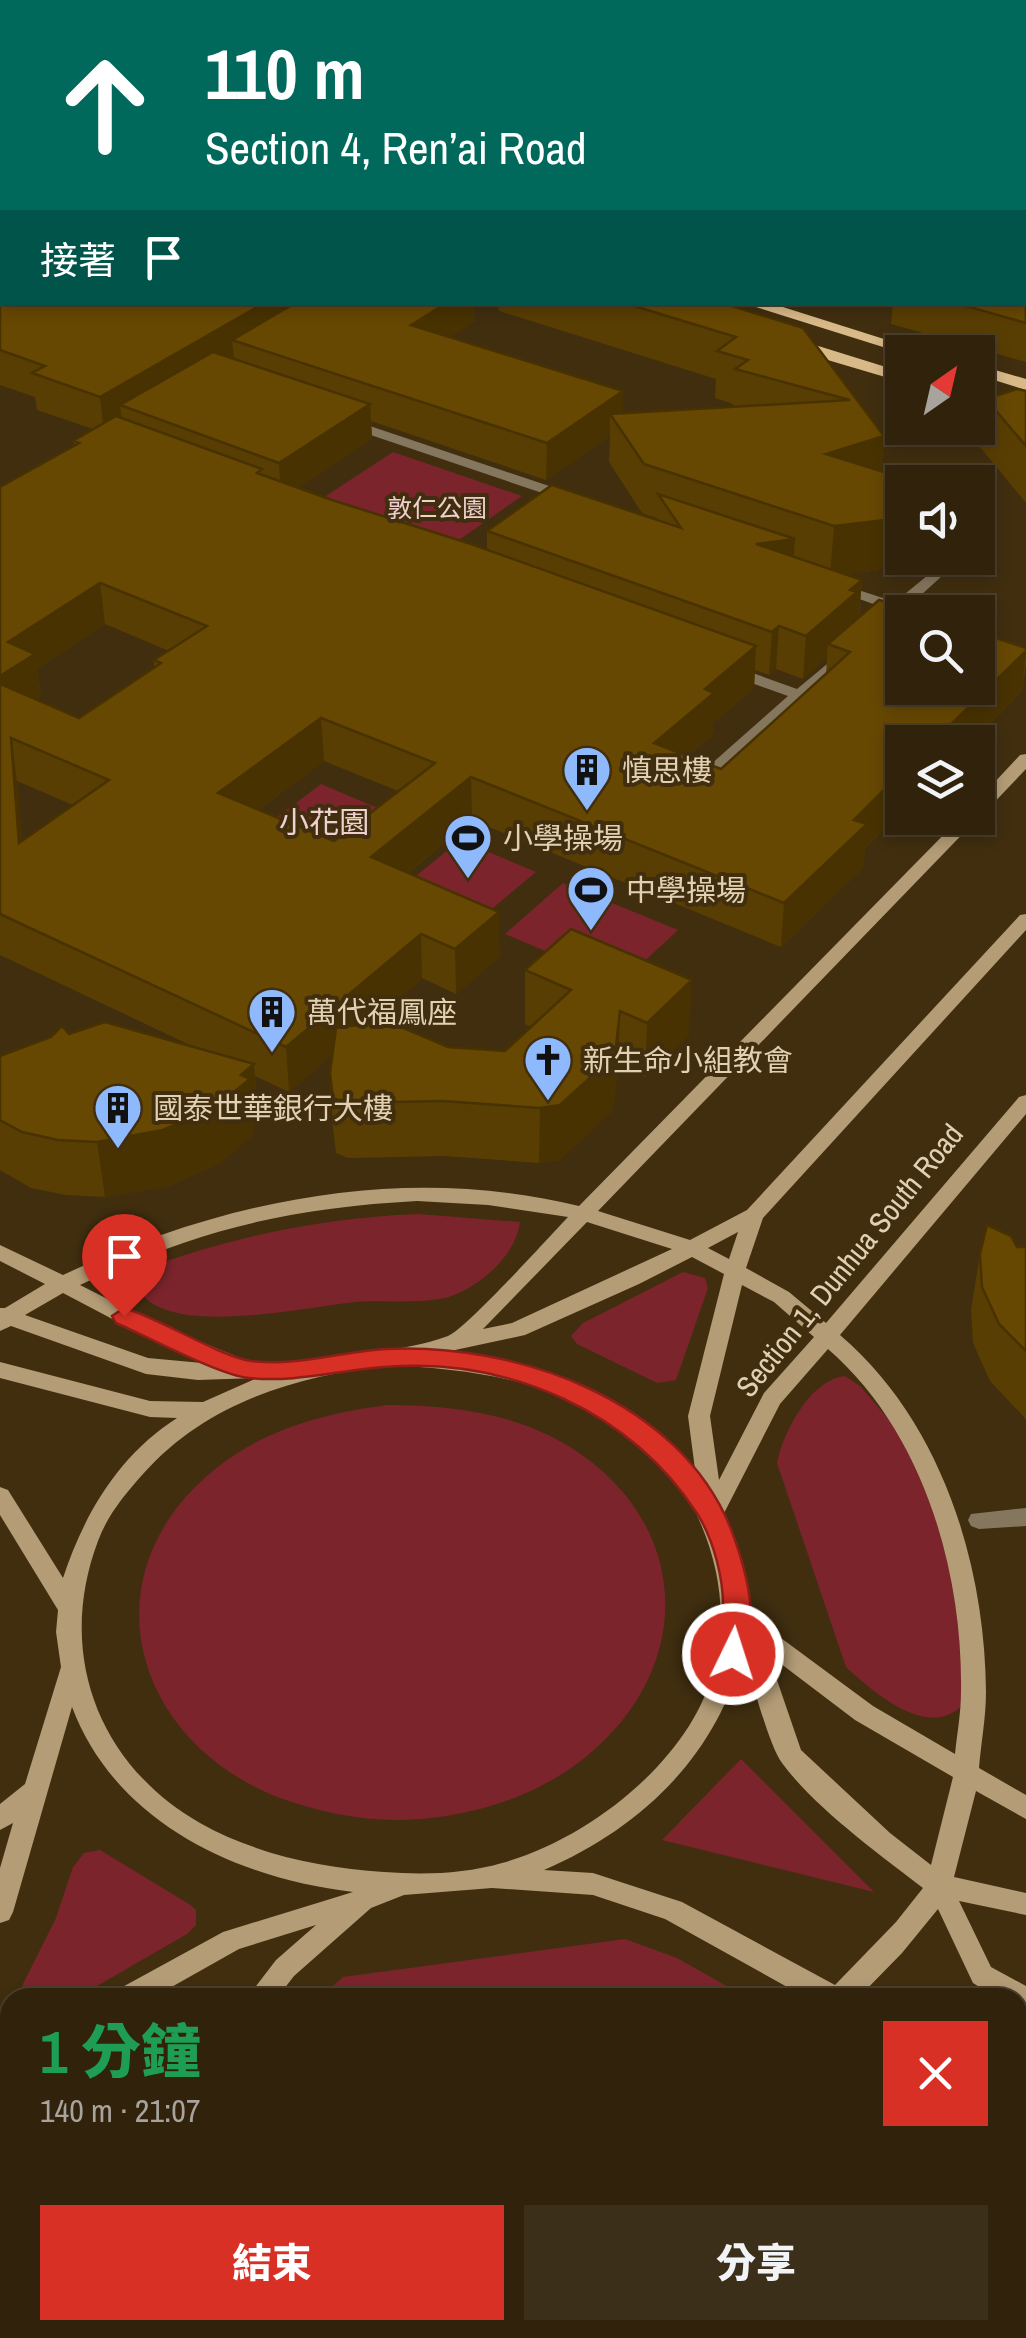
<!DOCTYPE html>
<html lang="zh-TW">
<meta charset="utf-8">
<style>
body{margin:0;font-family:"Archivo Narrow","Noto Sans TC",sans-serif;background:#3c2f19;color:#f1f3f6;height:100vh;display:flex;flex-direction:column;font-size:38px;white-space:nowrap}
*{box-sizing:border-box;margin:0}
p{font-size:32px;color:#a8a49d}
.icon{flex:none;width:55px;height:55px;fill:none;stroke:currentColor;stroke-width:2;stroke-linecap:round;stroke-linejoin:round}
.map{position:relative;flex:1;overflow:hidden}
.details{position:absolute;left:0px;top:1988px;width:1028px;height:352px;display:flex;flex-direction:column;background:#30220b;border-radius:30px 30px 0 0;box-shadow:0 5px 15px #0003,0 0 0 2px #4b3f2c}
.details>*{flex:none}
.guide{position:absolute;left:0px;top:0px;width:1028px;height:305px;box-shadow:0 5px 15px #0003,0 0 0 2px #4b3f2c;background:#00695c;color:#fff;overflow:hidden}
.needle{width:65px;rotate:34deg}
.buttons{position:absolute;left:885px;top:335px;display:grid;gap:20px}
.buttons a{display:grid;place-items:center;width:110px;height:110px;border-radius:0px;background:#30220b;box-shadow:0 5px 15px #0003,0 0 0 2px #4b3f2c;font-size:50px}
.pin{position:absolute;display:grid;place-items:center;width:85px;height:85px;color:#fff;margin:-102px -42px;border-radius:50% 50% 50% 0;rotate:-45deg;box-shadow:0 0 10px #0007}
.pin .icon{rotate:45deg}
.me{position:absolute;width:110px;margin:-55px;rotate:4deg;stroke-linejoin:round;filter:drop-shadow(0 0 8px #0008)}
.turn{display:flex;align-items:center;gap:35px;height:210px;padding:0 40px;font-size:45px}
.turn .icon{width:130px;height:130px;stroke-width:2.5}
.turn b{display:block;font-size:70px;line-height:85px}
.then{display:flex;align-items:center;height:95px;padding:0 40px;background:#0003;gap:20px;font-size:38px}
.round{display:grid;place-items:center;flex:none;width:105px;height:105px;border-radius:0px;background:#3c2f19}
.head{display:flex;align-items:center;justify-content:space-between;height:170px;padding:0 40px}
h1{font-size:60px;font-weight:800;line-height:75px;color:#1e9e55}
.primary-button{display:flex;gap:20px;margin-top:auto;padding:20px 40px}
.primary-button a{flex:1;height:115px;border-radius:0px;background:#d93025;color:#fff;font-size:40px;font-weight:800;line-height:115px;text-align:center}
.primary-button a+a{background:#3c2f19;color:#f1f3f6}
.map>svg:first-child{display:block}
.green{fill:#7b242c}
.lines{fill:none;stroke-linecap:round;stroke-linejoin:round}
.street{fill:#85765e;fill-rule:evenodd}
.secondary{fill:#b39c76;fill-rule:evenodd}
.primary{fill:#d8b988;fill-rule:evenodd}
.wall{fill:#593e03;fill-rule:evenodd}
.shaded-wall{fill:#483202}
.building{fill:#674803;stroke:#483202;stroke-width:2.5;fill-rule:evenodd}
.route{fill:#d93025;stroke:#8d1f18;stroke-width:2.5}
.labels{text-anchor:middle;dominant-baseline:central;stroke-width:8;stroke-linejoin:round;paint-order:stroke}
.far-park-label{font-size:25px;fill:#edd0cf;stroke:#402e0f}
.poi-label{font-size:30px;fill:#e2d0b3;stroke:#402e0f;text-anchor:start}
.park-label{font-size:30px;fill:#edd0cf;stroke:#402e0f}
.street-label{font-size:30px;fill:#e2d0b3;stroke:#402e0f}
</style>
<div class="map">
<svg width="1026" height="2338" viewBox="0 0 1026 2338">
<rect width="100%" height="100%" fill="#402e0f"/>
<g class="green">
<path d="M 393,452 L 522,496 L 443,551 L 312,505 Z"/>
<path d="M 321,784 L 387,812 L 327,859 L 260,830 Z"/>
<path d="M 460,840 L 536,872 L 476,922 L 399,890 Z"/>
<path d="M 563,883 L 678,930 L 621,983 L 505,934 Z"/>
<path d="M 418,1214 L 520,1222 C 516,1255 481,1286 449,1297 C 426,1304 381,1300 356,1302 C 310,1306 155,1342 137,1284 L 144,1269 C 234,1236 322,1218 418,1214 Z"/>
<path d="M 683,1272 L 705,1278 L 708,1288 L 676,1380 L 657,1383 L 577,1344 L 571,1336 L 583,1323 Z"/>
<path d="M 845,1376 L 860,1386 L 896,1428 L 956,1548 L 966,1701 C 932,1744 874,1693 846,1667 L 777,1463 C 783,1432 810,1380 845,1376 Z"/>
<path d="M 388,1405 C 451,1405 515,1413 570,1447 C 692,1523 696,1667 587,1756 C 541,1794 480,1814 420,1819 C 372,1823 324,1814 280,1798 C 133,1742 85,1575 214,1470 C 264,1429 325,1413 388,1405 Z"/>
<path d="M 741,1759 L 874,1892 L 662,1840 Z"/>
<path d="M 100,1850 L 189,1904 L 196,1910 L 196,1925 L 187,1934 L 78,1997 L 22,1997 L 23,1984 L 56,1918 L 73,1867 L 84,1853 Z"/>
<path d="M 625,1939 L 677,1958 L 746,1997 L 320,1997 L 343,1977 Z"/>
</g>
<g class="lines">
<g class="street">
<path d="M 280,0 L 297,0 L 298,2 L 282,2 Z"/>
<path d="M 349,419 L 573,494 L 575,497 L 563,500 L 344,426 L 342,423 Z"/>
<path d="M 949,558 L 957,562 L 954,565 L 909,606 L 918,612 L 887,616 L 887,609 L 829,588 L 837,583 L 895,602 Z"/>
<path d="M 844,650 L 852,655 L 850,658 L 704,789 L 692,789 L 692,781 L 788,696 L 724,673 L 724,667 L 736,667 L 797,689 Z"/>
<path d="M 1026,1508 L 1026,1526 L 979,1529 L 971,1526 L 968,1520 L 971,1514 Z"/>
</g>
<g class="secondary">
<path d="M 1026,754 L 1026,769 L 984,813 L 978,814 L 978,800 L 1020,755 Z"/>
<path d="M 960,818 L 978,818 L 598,1211 L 690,1240 L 747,1210 L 1020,915 L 1026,914 L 1026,930 L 763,1218 L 746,1268 L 789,1292 L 826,1323 L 1019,1097 L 1026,1095 L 1026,1114 L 840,1335 C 941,1421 985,1563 986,1692 C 986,1717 981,1743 979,1768 L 1026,1795 L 1026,1819 L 976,1791 L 954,1877 L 1026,1893 L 1026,1915 L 959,1901 L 991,1967 L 1026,1986 L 1026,2012 L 1018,2009 L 1018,1998 L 997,1998 L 973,1983 L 938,1909 L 902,1953 L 858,1998 L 807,1998 L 665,1919 L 593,1895 L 492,1888 L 404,1895 L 371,1908 L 294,1976 L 277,1998 L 247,1998 L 276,1960 L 316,1925 L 239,1949 L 152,1998 L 113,1998 L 117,1990 L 223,1932 L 353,1892 C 236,1878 116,1823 72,1707 L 13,1912 L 9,1920 L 0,1923 L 0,1868 L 13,1823 L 0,1830 L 0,1804 L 25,1784 L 61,1667 L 56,1632 L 58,1610 L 0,1515 L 0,1487 L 8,1490 L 63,1578 C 84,1514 119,1455 177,1418 L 150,1417 L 0,1378 L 0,1362 L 150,1401 L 203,1402 L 257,1378 L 198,1380 L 146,1374 L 11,1326 L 0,1331 L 0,1308 L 5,1308 L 45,1284 L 0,1261 L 0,1245 L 63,1275 C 224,1200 403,1163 579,1206 ZM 417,1201 L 488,1205 L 568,1217 C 549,1237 464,1331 448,1336 C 401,1353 348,1353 298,1365 L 289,1361 L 250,1362 L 155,1323 L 80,1285 C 197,1230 288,1208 417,1201 ZM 587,1222 L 672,1249 L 512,1323 L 483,1329 ZM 738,1232 L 729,1259 L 708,1248 ZM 692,1257 L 724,1274 L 688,1416 L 696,1477 C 629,1394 545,1363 441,1353 L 525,1335 L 639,1284 ZM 742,1285 L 774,1302 L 814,1337 L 764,1393 L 719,1480 L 710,1416 ZM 63,1293 L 139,1333 L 213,1364 L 148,1358 L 25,1315 ZM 828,1349 C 923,1431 963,1571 961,1692 C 961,1713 957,1734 955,1754 L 873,1706 L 754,1618 L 746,1604 L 736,1548 L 721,1519 L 780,1404 ZM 387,1365 C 481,1370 559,1380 634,1441 C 657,1460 681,1483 694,1509 C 729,1580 732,1658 689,1726 C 649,1789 574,1843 502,1863 C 464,1874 423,1875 384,1872 C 321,1868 255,1854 200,1823 C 97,1764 56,1652 98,1541 C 107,1516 125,1494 143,1474 C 207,1402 295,1377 387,1365 ZM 743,1652 C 752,1678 768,1744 782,1763 C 815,1808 879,1854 923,1888 L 896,1922 L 835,1985 L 682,1902 L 593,1873 L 544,1870 C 641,1828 717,1756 743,1652 ZM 768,1654 L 855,1720 L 953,1777 L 931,1865 L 890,1833 L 801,1750 Z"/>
<path d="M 0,2033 L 10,2037 L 10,2089 L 0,2093 L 0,2066 L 9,2063 L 0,2059 Z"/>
<path d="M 1018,2091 L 1026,2094 L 1026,2122 L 1018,2118 Z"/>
<path d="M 10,2291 L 10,2327 L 0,2331 L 0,2295 Z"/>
</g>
<g class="primary">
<rect x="0" y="81" width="2" height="9"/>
<path d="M 740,302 L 767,302 L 925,352 L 902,353 Z"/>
<path d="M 787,340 L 799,340 L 902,372 L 902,382 L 787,348 Z"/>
<path d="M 978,365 L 1026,379 L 1026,390 L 978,375 Z"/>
<path d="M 978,395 L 1026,409 L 1026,420 L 978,405 Z"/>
</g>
</g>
<g class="wall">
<path d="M 0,0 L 216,0 L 2,2 L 2,63 L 0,62 Z"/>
<path d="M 310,0 L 394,0 L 389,2 L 318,2 Z"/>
<path d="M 1026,0 L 1026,224 L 1025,224 Z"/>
<path d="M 0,97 L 2,302 L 474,322 L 449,337 L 622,414 L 733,407 L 733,404 L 715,398 L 716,379 L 499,311 L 498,302 L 719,302 L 803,328 L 884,436 L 881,471 L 880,570 L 845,574 L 862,580 L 859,618 L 1026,648 L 1026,664 L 1022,691 L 865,848 L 863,868 L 781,947 L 472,820 L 408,873 L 500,956 L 456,994 L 422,978 L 369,1023 L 448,1047 L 505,1051 L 531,1027 L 525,1024 L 525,970 L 689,1035 L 645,1077 L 618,1065 L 613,1110 L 559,1160 L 539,1163 L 444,1156 L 348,1158 L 336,1153 L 333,1128 L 330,1073 L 332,1055 L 289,1092 L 255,1076 L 258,1119 L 254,1123 L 254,1134 L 220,1163 L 169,1186 L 105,1197 L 66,1195 L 31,1188 L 0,1170 L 0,1056 L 69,1034 L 194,1047 L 0,955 L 0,487 L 74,446 L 73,441 L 93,429 L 37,410 L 35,397 L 0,385 ZM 371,421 L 546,480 L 610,436 L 609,462 L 642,513 L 657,518 L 657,520 L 487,531 L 487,550 L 298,488 L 372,439 ZM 105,624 L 169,651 L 154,660 L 154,668 L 79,718 L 36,699 L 41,696 L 37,669 ZM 827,657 L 826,675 L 721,769 L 688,756 L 712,736 L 713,723 L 754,688 L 755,670 L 769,675 L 776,669 L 803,679 ZM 324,761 L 398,791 L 334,841 L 258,810 ZM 17,781 L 73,805 L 22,841 Z"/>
<path d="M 1026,267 L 1026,362 L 891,324 L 893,302 L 1025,302 Z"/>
<path d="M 1026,391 L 1026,503 L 980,447 L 986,399 Z"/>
<path d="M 1017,1247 L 1026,1247 L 1026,1421 L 1024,1417 L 990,1381 L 973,1343 L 971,1310 L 980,1254 Z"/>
<path d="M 74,2330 L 488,2330 L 487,2338 L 67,2338 Z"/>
<path d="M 706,2330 L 1008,2330 L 1005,2338 L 715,2338 Z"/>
</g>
<g class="shaded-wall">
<path d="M 361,0 L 394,0 L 389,2 L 361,2 Z"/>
<path d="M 266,302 L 329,302 L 232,340 L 234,358 L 120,405 L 122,423 L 104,433 L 100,397 Z"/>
<path d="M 448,302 L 474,302 L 474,322 L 412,361 L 411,325 Z"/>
<path d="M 623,391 L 622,428 L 610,414 L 610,436 L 546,480 L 547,443 Z"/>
<path d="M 370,404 L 372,439 L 281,499 L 279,463 Z"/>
<path d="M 884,436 L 879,484 L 826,454 Z"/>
<path d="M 902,503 L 902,548 L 880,570 L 830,576 L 834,526 Z"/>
<path d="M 795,539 L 792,581 L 756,544 Z"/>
<path d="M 862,580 L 858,622 L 828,644 L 827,657 L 803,679 L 806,636 L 850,590 Z"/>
<path d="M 100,583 L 105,624 L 37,669 L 41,696 L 0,723 L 0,676 L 8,642 Z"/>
<path d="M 779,626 L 776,669 L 769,675 L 772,632 Z"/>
<path d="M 756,646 L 754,688 L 713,723 L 712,736 L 652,786 L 654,743 L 705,689 Z"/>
<path d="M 1026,651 L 1022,691 L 971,742 L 933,742 Z"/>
<path d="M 321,718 L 324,761 L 222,836 L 218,793 Z"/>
<path d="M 11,738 L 17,781 L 26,886 L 19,843 Z"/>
<path d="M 902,772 L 902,811 L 865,848 L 863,868 L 781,947 L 784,903 L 854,820 Z"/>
<path d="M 471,777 L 472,820 L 373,901 L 371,857 Z"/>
<path d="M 499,912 L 500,956 L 456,994 L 455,949 Z"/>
<path d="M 421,934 L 422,978 L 289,1092 L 286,1047 Z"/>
<path d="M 692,980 L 689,1035 L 645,1077 L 647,1023 Z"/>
<path d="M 620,1011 L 618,1065 L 613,1110 L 559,1160 L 539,1163 L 540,1108 Z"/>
<path d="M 254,1064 L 258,1119 L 254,1123 L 254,1134 L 220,1163 L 169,1186 L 105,1197 L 97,1142 L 241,1075 Z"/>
<path d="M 258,2330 L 265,2330 L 266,2338 L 252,2338 Z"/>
<path d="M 480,2330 L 488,2330 L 487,2338 L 481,2338 Z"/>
<path d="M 987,2330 L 1008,2330 L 1005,2338 L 978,2338 Z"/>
</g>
<g class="building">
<path d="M 0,0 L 213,0 L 222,2 L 2,2 L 2,30 L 0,30 Z"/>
<path d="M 501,0 L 610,0 L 605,2 L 496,2 Z"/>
<path d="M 653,0 L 1026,0 L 1026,187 L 1025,2 L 648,2 Z"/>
<path d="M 0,97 L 2,98 L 2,302 L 266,302 L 100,397 L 32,373 L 45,366 L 0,350 Z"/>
<path d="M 1025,267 L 1026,323 L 952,302 L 1025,302 Z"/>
<path d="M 297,302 L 448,302 L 411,325 L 623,391 L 547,443 L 232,340 Z"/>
<path d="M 621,302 L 719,302 L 803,328 L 884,436 L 826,454 L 916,482 L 902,482 L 902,503 L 885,520 L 834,526 L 644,464 L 610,414 L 850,400 L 735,369 L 748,360 L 717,351 L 736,337 Z"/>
<path d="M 213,352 L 370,404 L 279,463 L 120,405 Z"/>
<path d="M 1017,389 L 1026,391 L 1026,446 L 986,399 Z"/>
<path d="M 116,416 L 262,469 L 257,473 L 332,500 L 471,544 L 756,646 L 705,689 L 714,693 L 654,743 L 721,769 L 850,652 L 828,644 L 879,600 L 918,612 L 902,612 L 902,688 L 978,688 L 978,632 L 1026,648 L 1026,651 L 933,742 L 902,742 L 902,772 L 854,820 L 867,824 L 784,903 L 471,777 L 371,857 L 499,912 L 455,949 L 421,934 L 286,1047 L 0,914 L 0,684 L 79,718 L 161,663 L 154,660 L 207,626 L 100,583 L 8,642 L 35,654 L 0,676 L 0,487 L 79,443 L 73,441 ZM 321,718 L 435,763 L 334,841 L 218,793 ZM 11,738 L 109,780 L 19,843 Z"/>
<path d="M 552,485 L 681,528 L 658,494 L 795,539 L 756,544 L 862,580 L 850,590 L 857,592 L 806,636 L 779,626 L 772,632 L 487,531 Z"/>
<path d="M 571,929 L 692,980 L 647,1023 L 620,1011 L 615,1055 L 560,1105 L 540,1108 L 442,1101 L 345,1103 L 333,1098 L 330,1073 L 336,1028 L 387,1021 L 448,1047 L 505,1051 L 571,990 L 525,970 Z"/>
<path d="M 105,1022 L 254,1064 L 241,1075 L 250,1079 L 214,1108 L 163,1130 L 97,1142 L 58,1140 L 22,1132 L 0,1120 L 0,1056 L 51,1037 L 62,1026 L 69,1034 Z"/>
<path d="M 987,1225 L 1011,1236 L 1017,1247 L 1026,1247 L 1026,1351 L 999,1324 L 982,1287 L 980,1254 Z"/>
<path d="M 1018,2205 L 1024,2221 L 1026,2240 L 1024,2271 L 1018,2288 Z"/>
<path d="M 74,2330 L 258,2330 L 252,2338 L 67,2338 Z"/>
<path d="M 800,2330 L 987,2330 L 978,2338 L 819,2338 Z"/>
</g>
<path class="route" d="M 124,1308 C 162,1319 216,1355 251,1361 C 297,1367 342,1351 387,1349 C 516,1343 679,1399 731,1529 C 745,1566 762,1623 742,1662 L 733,1665 L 723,1662 C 715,1647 723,1627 723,1610 C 724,1580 714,1541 698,1515 C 631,1411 508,1357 385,1367 C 339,1370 295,1383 249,1378 C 221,1376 146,1336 116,1323 L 112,1316 Z"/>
<defs>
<g id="building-pin" transform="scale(2.5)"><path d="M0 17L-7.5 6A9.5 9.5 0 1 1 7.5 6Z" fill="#8eb9fc" stroke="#402e0f"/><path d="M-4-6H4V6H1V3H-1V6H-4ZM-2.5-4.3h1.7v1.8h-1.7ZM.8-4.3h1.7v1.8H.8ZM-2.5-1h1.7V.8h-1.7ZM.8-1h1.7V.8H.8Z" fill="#111"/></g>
<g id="stadium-pin" transform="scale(2.5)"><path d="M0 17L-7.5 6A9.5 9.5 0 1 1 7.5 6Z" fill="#8eb9fc" stroke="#402e0f"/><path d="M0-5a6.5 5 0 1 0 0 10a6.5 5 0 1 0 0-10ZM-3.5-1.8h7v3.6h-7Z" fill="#111"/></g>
<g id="church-pin" transform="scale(2.5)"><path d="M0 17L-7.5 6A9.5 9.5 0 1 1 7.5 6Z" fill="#8eb9fc" stroke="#402e0f"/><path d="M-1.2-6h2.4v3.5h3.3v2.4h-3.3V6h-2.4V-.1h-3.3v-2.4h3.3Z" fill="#111"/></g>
</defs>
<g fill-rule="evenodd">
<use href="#building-pin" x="587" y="770"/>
<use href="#stadium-pin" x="468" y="838"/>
<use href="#stadium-pin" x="591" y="890"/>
<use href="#building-pin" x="272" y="1012"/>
<use href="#church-pin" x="548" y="1060"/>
<use href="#building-pin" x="118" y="1108"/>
</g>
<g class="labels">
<g class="far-park-label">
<text x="437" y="508">敦仁公園</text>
</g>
<g class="poi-label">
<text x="622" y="770">慎思樓</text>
<text x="503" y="838">小學操場</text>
<text x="626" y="890">中學操場</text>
<text x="307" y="1012">萬代福鳳座</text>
<text x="583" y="1060">新生命小組教會</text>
<text x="153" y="1108">國泰世華銀行大樓</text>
</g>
<g class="park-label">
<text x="324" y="822">小花園</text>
</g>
<g class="street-label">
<text transform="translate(849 1260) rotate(-51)">Section 1, Dunhua South Road</text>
</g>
</g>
</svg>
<div class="buttons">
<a><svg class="needle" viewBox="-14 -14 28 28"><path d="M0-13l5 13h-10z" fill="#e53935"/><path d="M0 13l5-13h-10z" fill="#a8a49d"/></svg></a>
<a><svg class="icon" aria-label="sound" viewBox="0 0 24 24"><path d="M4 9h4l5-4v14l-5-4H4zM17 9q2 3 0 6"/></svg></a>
<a><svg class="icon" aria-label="search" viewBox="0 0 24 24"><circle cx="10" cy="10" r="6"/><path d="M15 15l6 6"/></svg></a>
<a><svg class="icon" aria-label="layers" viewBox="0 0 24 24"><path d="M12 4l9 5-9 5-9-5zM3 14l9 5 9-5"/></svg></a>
</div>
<div class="pin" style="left:124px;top:1316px;background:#d93025"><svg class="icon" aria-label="arrive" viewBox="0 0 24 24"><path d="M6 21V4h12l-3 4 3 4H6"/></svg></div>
<svg class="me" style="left:733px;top:1654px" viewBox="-20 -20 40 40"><circle r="17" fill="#d93025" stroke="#fff" stroke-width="3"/><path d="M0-11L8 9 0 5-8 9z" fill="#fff"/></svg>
<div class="guide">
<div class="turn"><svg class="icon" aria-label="ahead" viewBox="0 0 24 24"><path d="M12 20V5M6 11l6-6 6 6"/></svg><div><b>110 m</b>Section 4, Ren’ai Road</div></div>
<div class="then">接著<svg class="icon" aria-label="arrive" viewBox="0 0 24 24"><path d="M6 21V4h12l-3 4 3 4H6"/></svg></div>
</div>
<section class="details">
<div class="head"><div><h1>1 分鐘</h1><p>140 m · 21:07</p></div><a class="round" style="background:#d93025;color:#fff"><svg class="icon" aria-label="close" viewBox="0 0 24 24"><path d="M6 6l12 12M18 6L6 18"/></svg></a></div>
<div class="primary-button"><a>結束</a><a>分享</a></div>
</section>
</div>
